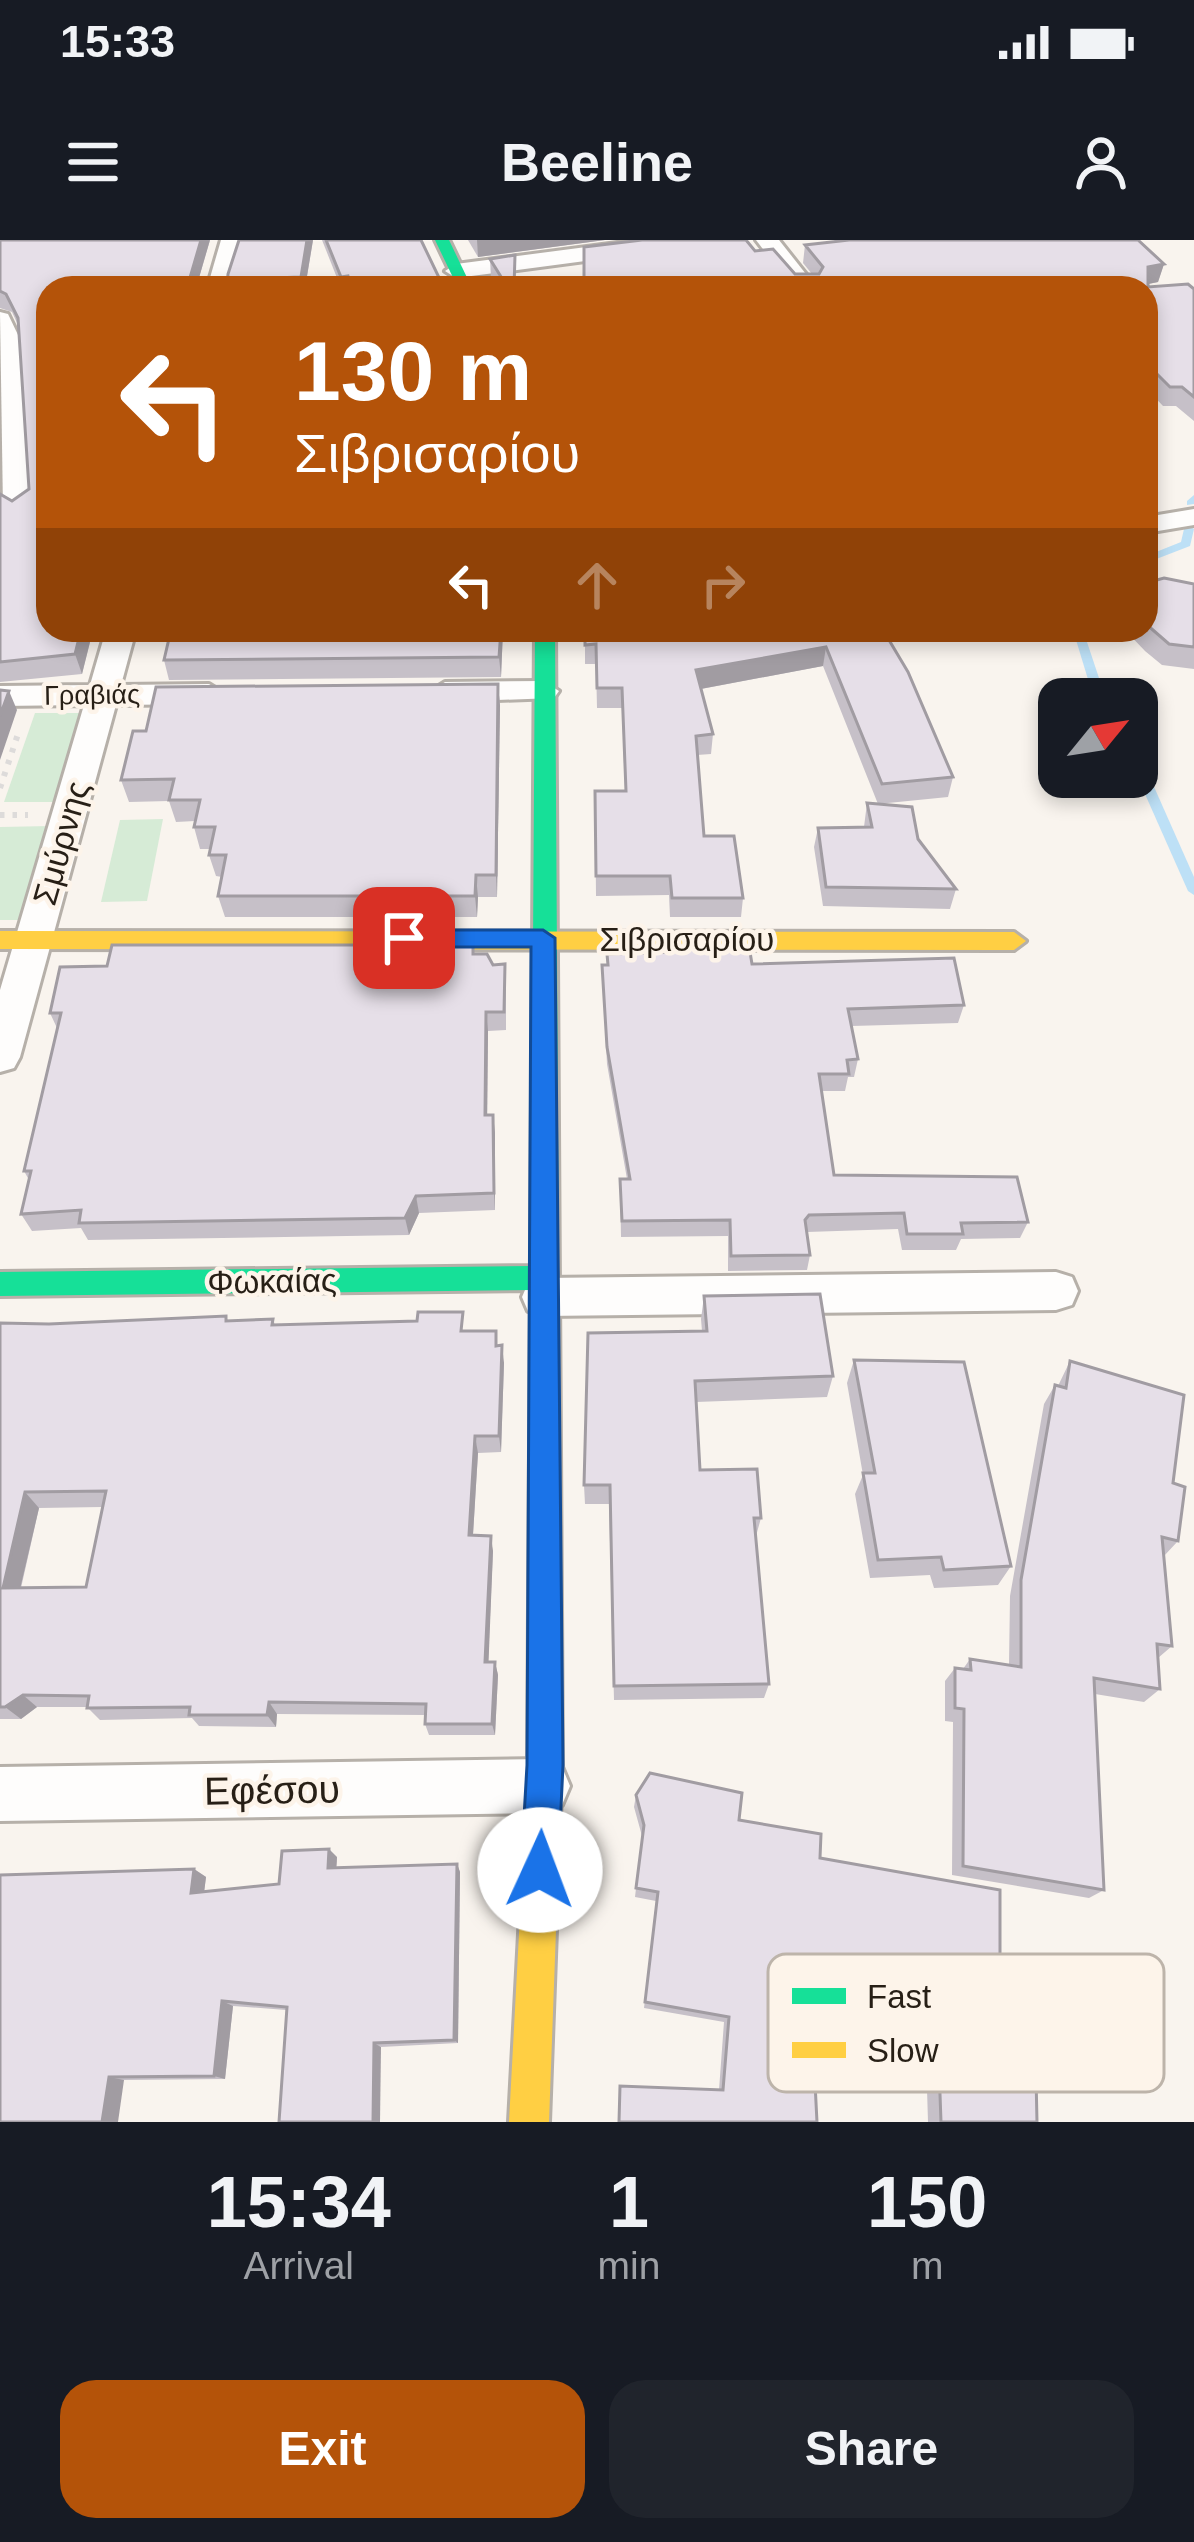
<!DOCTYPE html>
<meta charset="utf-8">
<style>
body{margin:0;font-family:Helvetica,sans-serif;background:#20242c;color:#f1f3f6;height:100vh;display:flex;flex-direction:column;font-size:45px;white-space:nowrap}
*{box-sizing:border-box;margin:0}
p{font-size:39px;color:#9ea1a6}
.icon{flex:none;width:66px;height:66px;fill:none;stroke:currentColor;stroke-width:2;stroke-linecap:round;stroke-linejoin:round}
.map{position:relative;height:1882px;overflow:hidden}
.drawer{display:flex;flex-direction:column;background:#171b24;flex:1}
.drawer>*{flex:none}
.hud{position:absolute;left:36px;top:36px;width:1122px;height:366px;border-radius:36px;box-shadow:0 6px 18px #0003;background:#b45309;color:#fff;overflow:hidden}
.needle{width:78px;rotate:60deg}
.controls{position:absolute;left:1038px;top:438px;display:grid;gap:24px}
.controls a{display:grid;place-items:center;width:120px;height:120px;border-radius:24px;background:#171b24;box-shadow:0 6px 18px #0003;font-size:60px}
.pin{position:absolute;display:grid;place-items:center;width:102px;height:102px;color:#fff;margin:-51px;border-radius:24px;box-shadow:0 6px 18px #0006}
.me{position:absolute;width:132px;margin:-66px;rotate:2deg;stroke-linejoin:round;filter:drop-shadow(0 0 9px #0008)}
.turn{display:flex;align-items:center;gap:42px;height:252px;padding:0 60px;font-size:54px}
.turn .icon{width:156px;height:156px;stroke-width:2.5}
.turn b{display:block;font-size:84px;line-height:102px}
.lanes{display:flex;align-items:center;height:114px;padding:0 60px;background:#0003;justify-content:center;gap:60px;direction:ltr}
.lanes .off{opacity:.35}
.eta{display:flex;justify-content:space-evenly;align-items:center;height:204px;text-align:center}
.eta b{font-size:72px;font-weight:800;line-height:84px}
.action{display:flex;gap:24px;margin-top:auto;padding:24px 60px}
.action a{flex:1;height:138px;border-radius:36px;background:#b45309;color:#fff;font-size:48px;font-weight:800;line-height:138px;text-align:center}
.action a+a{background:#20242c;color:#f1f3f6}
.status{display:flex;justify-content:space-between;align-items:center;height:84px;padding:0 60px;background:#171b24;direction:ltr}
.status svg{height:33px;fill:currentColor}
header{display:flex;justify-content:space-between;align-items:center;height:156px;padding:0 60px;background:#171b24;font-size:54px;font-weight:800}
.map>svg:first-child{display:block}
.green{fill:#d6ebd6}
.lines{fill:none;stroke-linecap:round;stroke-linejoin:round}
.stream{fill:#bde0f6;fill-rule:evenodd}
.street-casing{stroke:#b6b0a9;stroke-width:6}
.fast-casing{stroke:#b6b0a9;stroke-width:6}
.slow-casing{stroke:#b6b0a9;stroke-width:6}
.path{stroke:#dddbda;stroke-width:6;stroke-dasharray:4.5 8;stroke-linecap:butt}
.street{fill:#fefdfc;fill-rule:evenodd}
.fast{fill:#16e098;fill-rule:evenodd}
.slow{fill:#ffcf43;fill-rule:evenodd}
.wall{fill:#c6c0c8;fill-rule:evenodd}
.shaded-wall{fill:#a19ca2}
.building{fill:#e6dfe8;stroke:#a19ca2;stroke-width:3;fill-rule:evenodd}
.route{fill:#1a73e8;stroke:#114b97;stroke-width:3}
.labels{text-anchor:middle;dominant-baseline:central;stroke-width:9;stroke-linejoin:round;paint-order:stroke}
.far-street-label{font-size:27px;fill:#271f16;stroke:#fdf4ea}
.street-label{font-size:33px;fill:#271f16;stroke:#fdf4ea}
.near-street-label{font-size:39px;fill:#271f16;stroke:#fdf4ea}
.key{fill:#fdf4ea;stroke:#bdb4aa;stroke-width:3}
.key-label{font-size:33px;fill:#271f16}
</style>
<div class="status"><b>15:33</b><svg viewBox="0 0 49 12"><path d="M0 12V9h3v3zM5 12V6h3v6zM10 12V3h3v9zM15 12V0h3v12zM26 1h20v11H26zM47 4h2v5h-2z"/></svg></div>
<header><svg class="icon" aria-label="menu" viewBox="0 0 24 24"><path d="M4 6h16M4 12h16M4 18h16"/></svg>Beeline<svg class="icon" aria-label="person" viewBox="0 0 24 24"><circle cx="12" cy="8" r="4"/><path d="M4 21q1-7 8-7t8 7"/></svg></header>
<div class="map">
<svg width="1194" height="1882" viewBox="0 0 1194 1882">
<rect width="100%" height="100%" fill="#f9f4ee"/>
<g class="green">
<path d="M 35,473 L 82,473 L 54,562 L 4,562 Z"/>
<path d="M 163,579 L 147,661 L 101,662 L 120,580 Z"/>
<path d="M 50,586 L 21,680 L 0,680 L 0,587 Z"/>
</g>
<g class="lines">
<g class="stream">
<path d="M 1194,255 L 1194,264 L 1187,265 L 1187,261 Z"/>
<path d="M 1189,286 L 1194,289 L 1190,306 L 1146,323 L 1146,316 L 1181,302 L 1184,289 Z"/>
<path d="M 1073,390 L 1083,390 L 1106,459 L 1094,459 Z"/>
<path d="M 1137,518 L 1143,522 L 1194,637 L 1194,655 L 1188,651 L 1137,536 Z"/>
</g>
<g class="street-casing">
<g id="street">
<path d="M 221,0 L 243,0 L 231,48 L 207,48 Z"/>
<path d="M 640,0 L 702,0 L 691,7 L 456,38 L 445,31 L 456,24 Z"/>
<path d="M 756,0 L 779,0 L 817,48 L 793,48 Z"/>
<path d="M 0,72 L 8,74 L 19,97 L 31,269 L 17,277 L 3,269 Z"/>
<path d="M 1194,269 L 1194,285 L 1146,293 L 1146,277 Z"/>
<path d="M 106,390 L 136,390 L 121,445 L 209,444 L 225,454 L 209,464 L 116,465 L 20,817 L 14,828 L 0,832 L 0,750 L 84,465 L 0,466 L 0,446 L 90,445 Z"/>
<path d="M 543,441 L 559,451 L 554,458 L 445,462 L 429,452 L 445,442 Z"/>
<path d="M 1056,1032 L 1072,1037 L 1078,1051 L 1072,1065 L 1056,1070 L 544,1076 L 528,1071 L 522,1057 L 528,1043 L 544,1038 Z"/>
<path d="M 543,1519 L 562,1527 L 570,1546 L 562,1565 L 543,1573 L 0,1581 L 0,1527 Z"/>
</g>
</g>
<g class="fast-casing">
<g id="fast">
<path d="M 435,0 L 449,0 L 472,48 L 458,48 Z"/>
<path d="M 535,390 L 555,390 L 559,1051 L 555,1060 L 545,1063 L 535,1060 L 531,1050 L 0,1056 L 0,1032 L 531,1026 Z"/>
</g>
</g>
<g class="slow-casing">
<g id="slow">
<path d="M 0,691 L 1014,692 L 1026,701 L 1014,710 L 0,709 Z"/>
<path d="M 545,1039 L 555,1042 L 559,1051 L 562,1525 L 549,1882 L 509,1882 L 528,1525 L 531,1051 L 535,1042 Z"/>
</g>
</g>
<g class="path">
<path d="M 0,548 L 19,491"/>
<path d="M 0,575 L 28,575"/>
</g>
<use href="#street" class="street"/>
<use href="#fast" class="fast"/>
<use href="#slow" class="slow"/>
</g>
<g class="wall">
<path d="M 0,0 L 210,0 L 196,48 L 48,48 L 48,390 L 93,390 L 82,434 L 0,442 L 0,254 L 12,261 L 29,249 L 18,85 L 12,72 L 0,68 Z"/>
<path d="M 313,0 L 305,48 L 227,48 Z"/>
<path d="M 322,0 L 422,0 L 444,48 L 341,48 Z"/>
<path d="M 468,0 L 605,0 L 478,17 Z"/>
<path d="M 834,0 L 1138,0 L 1164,24 L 1158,42 L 1148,44 L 1148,47 L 1194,49 L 1194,181 L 1176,166 L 1163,166 L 1146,148 L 1146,48 L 584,48 L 755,11 L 795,34 L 812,34 L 803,23 L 805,5 L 836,2 Z"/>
<path d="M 515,15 L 515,48 L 497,48 L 491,38 L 490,19 Z"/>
<path d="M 1146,343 L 1194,344 L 1194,429 L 1162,425 L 1145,411 L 1125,390 L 1146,390 Z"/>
<path d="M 167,390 L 503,390 L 501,437 L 169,440 L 164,420 L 169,398 Z"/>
<path d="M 585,390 L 890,402 L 953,537 L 948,557 L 878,564 L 823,426 L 701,449 L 713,494 L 711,514 L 697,515 L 704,596 L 743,658 L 741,677 L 670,677 L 669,655 L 596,656 L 595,551 L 625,551 L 622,468 L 597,468 L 596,424 L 585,424 Z"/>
<path d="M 498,444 L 500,466 L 497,657 L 478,657 L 477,677 L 225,677 L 218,656 L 222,637 L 216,636 L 209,615 L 210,609 L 200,609 L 194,587 L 195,581 L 176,582 L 169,561 L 129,562 L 121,540 L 146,491 Z"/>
<path d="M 867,563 L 918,599 L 956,649 L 950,669 L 823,666 L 814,607 L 818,588 L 864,587 Z"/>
<path d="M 473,705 L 474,714 L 493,725 L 506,743 L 506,790 L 488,791 L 487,875 L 495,893 L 495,970 L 419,973 L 409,995 L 88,1000 L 81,988 L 32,991 L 21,974 L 29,940 L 24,931 L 57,788 L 50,773 Z"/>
<path d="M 752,724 L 964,765 L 958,783 L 852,786 L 858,819 L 854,837 L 848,837 L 845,851 L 821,851 L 834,935 L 1028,982 L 1020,998 L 961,999 L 956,1010 L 902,1010 L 898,989 L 807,992 L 810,1015 L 807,1030 L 728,1031 L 728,996 L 621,997 L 620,939 L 627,939 L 607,824 L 602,725 Z"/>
<path d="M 704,1056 L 833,1136 L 827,1157 L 696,1162 L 700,1230 L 761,1278 L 756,1296 L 769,1444 L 764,1458 L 614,1460 L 609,1264 L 585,1264 L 584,1245 L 702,1091 L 701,1079 Z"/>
<path d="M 273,1079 L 275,1085 L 466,1091 L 498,1106 L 504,1123 L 501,1212 L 478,1213 L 473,1295 L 493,1311 L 488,1422 L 495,1422 L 498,1435 L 495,1495 L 429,1495 L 425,1484 L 425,1475 L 277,1474 L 276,1487 L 199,1486 L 192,1478 L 100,1480 L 87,1467 L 37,1467 L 21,1479 L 0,1479 L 0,1083 L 49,1084 ZM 102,1267 L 86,1347 L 21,1348 L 39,1268 Z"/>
<path d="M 854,1120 L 1011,1326 L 998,1345 L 934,1348 L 930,1335 L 870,1338 L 855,1254 L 863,1235 L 847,1143 Z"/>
<path d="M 1070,1121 L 1173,1243 L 1178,1301 L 1164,1316 L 1172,1406 L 1158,1418 L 1160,1449 L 1144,1462 L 1095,1454 L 1104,1650 L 1089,1658 L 952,1635 L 953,1482 L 945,1481 L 945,1441 L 955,1428 L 963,1429 L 970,1419 L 1009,1425 L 1010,1356 L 1044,1164 L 1055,1145 L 1058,1146 Z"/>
<path d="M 636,1555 L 739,1580 L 820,1618 L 1000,1736 L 1040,1755 L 1104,1831 L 1092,1834 L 1092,1847 L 1075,1849 L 1036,1842 L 1037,1882 L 928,1882 L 924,1749 L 823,1733 L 815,1741 L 779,1734 L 773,1841 L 719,1850 L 724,1782 L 644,1768 L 656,1661 L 635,1657 L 642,1596 L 634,1567 Z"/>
<path d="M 337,1617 L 336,1628 L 457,1624 L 460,1632 L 458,1803 L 381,1807 L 286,1770 L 233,1766 L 225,1839 L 124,1840 L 0,1882 L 194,1629 L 206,1637 L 204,1652 L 279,1644 Z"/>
</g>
<g class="shaded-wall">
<path d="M 201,0 L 210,0 L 196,48 L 187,48 Z"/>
<path d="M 307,0 L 313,0 L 305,48 L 303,48 L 301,37 Z"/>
<path d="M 477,0 L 605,0 L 478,17 Z"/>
<path d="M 1164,24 L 1158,42 L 1143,45 L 1148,27 Z"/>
<path d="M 81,390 L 93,390 L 82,434 L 75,414 Z"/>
<path d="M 501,390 L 503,390 L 501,437 L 499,417 Z"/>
<path d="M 879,390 L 956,390 L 877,405 Z"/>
<path d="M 826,407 L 823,426 L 695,450 L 696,430 Z"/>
<path d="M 498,444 L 500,466 L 497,657 L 496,635 Z"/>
<path d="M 9,451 L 17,470 L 0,520 L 0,476 Z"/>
<path d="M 476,635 L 478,657 L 477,677 L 475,656 Z"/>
<path d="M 486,772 L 488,791 L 487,893 L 485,875 Z"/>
<path d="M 493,875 L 495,893 L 495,970 L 494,953 Z"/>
<path d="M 416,956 L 419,973 L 409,995 L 405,978 Z"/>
<path d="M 502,1105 L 504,1123 L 501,1212 L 499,1196 Z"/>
<path d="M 475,1196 L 478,1213 L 472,1310 L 469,1295 Z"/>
<path d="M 25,1252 L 39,1268 L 17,1362 L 3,1348 Z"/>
<path d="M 491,1296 L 493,1311 L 488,1435 L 485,1422 Z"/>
<path d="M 495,1422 L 498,1435 L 495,1495 L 492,1484 Z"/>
<path d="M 23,1455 L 37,1467 L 21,1479 L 5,1467 Z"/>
<path d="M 269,1462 L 277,1474 L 276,1487 L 267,1475 Z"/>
<path d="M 329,1609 L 337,1617 L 336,1636 L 328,1628 Z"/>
<path d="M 457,1624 L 460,1632 L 458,1803 L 454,1800 Z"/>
<path d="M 194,1629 L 206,1637 L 203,1661 L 191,1653 Z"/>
<path d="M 222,1761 L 233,1766 L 225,1839 L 214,1836 Z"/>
<path d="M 374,1803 L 381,1807 L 380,1882 L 373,1882 Z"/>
<path d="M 109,1837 L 124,1840 L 118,1882 L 102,1882 Z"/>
</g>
<g class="building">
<path d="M 0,0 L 201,0 L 187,48 L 48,48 L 48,390 L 81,390 L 75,414 L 0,422 L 0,254 L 12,261 L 29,249 L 18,78 L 6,54 L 0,51 Z"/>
<path d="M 239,0 L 307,0 L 301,37 L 275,38 L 276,48 L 227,48 L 228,34 Z"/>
<path d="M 326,0 L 421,0 L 444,48 L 352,48 L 348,36 L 341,37 Z"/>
<path d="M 642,0 L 746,0 L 755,11 L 773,9 L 795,34 L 819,34 L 823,27 L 805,5 L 849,0 L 1138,0 L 1164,24 L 1148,27 L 1148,47 L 1188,44 L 1194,49 L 1194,157 L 1182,147 L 1170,147 L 1146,123 L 1146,48 L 584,48 L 584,7 Z"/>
<path d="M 515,15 L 514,48 L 508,48 L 490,19 Z"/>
<path d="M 1164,338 L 1194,344 L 1194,407 L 1169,404 L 1146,384 L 1146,343 Z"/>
<path d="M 171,390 L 501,390 L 499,417 L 164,420 Z"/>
<path d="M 585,390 L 883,390 L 908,432 L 953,537 L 882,544 L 826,407 L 696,430 L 713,494 L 696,496 L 704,596 L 734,596 L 743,658 L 672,658 L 670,636 L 596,636 L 595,551 L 626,551 L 622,448 L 597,448 L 596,404 L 585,405 Z"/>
<path d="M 498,444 L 496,635 L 476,635 L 475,656 L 218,656 L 226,615 L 209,615 L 215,587 L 194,587 L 200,560 L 169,560 L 174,539 L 121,540 L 133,491 L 146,491 L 156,447 Z"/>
<path d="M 0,450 L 9,451 L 0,476 Z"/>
<path d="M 867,563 L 912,567 L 918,599 L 956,649 L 826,647 L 818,588 L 872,587 Z"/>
<path d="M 112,705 L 473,705 L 473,714 L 487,714 L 493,725 L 505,724 L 504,772 L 486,772 L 485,875 L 493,875 L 494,953 L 416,956 L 405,978 L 79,983 L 81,970 L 21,974 L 31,931 L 24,931 L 61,773 L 50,773 L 60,727 L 107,726 Z"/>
<path d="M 675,706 L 749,706 L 752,724 L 954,718 L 964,765 L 848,769 L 858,819 L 847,820 L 849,834 L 819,834 L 834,935 L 1017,937 L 1028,982 L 961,983 L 963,994 L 907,994 L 904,973 L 809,975 L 805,980 L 810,1015 L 731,1016 L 730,980 L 622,981 L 620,939 L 630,939 L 607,807 L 602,725 L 608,725 L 607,714 L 676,712 Z"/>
<path d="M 820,1054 L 833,1136 L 695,1141 L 700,1230 L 757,1229 L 761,1278 L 754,1278 L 769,1444 L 614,1446 L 610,1245 L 584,1245 L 588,1093 L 707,1091 L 704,1056 Z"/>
<path d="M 418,1072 L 463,1072 L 461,1091 L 496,1091 L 496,1106 L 502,1105 L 499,1196 L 475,1196 L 469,1295 L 491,1296 L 485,1422 L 495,1422 L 492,1484 L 425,1484 L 426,1464 L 269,1462 L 267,1475 L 189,1475 L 190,1467 L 87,1468 L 89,1456 L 23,1455 L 5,1467 L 0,1467 L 0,1083 L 49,1084 L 226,1076 L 226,1081 L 273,1079 L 272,1085 L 417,1081 ZM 106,1251 L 86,1347 L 3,1348 L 25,1252 Z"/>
<path d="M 854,1120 L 964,1122 L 1011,1326 L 944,1330 L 941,1317 L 878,1320 L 863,1233 L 875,1233 Z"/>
<path d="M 1070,1121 L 1184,1155 L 1173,1243 L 1185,1247 L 1178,1301 L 1162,1297 L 1172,1406 L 1157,1404 L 1160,1449 L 1094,1438 L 1104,1650 L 963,1626 L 964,1469 L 955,1468 L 955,1428 L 971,1430 L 970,1419 L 1021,1427 L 1021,1340 L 1055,1145 L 1066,1148 Z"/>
<path d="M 650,1533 L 742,1553 L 739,1580 L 821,1594 L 820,1618 L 1000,1650 L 1000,1736 L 1040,1743 L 1040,1755 L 1101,1765 L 1104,1831 L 1092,1828 L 1092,1847 L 1036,1836 L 1037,1882 L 941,1882 L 936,1743 L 823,1725 L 823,1734 L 779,1727 L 773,1841 L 815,1843 L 817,1882 L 619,1882 L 620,1846 L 723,1850 L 729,1777 L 645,1762 L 658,1652 L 636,1648 L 644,1585 L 636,1555 Z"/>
<path d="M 329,1609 L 328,1628 L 457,1624 L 454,1800 L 374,1803 L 373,1882 L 279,1882 L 287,1767 L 222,1761 L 214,1836 L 109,1837 L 102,1882 L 0,1882 L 0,1635 L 194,1629 L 191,1653 L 279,1644 L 282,1611 Z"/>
</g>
<path class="route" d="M 404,690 L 543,690 L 555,698 L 563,1525 L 558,1630 L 553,1643 L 540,1648 L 527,1643 L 521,1630 L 527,1525 L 531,707 L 404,707 L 392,698 Z"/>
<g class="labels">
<g class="far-street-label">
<text transform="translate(92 455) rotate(-1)">Γραβιάς</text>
</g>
<g class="street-label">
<text transform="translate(61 603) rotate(-74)">Σμύρνης</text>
<text x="687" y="699">Σιβρισαρίου</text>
<text transform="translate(272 1041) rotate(-1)">Φωκαίας</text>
</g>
<g class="near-street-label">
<text transform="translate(272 1550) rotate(-1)">Εφέσου</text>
</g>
</g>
<rect x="768" y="1714" width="396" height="138" rx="18" class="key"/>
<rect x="792" y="1748" width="54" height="16" fill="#16e098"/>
<rect x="792" y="1802" width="54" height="16" fill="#ffcf43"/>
<g class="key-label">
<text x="867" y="1768">Fast</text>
<text x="867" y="1822">Slow</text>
</g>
</svg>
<div class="controls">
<a><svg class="needle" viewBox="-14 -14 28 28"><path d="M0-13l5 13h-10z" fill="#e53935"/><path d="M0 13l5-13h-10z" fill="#9ea1a6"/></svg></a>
</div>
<div class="pin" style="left:404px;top:698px;background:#d93025"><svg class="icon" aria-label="arrive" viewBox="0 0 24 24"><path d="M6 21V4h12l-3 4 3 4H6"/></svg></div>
<svg class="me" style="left:540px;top:1630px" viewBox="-20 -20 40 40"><circle r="19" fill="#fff"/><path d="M0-13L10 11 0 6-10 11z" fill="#1a73e8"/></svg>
<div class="hud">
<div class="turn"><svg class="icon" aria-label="left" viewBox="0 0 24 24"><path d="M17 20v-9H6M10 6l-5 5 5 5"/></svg><div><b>130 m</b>Σιβρισαρίου</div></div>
<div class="lanes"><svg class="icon" aria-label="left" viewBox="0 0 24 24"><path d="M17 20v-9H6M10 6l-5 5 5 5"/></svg><svg class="icon off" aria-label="ahead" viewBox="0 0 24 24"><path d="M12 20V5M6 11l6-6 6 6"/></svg><svg class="icon off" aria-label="right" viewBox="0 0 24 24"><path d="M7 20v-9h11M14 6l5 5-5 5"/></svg></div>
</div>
</div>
<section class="drawer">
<div class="eta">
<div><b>15:34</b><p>Arrival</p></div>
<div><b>1</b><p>min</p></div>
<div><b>150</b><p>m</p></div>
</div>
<div class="action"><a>Exit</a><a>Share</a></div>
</section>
